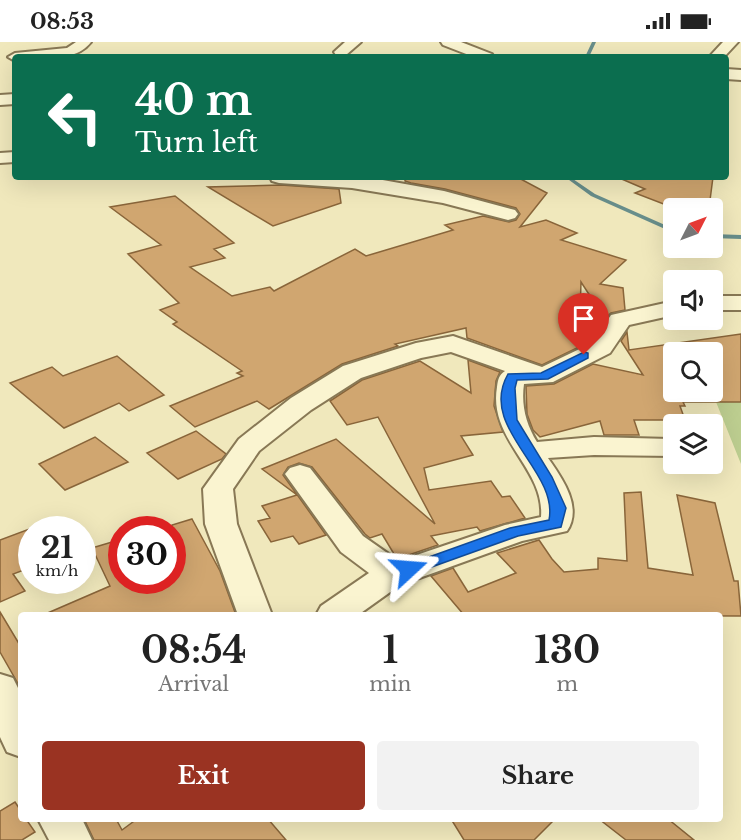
<!DOCTYPE html>
<style>
body{margin:0;font-family:"Libre Baskerville",serif;background:#f2f2f2;color:#222;height:100vh;display:flex;flex-direction:column;font-size:22px;white-space:nowrap}
*{box-sizing:border-box;margin:0}
p{font-size:20px;color:#767676}
.icon{flex:none;width:33px;height:33px;fill:none;stroke:currentColor;stroke-width:2;stroke-linecap:round;stroke-linejoin:round}
.map{position:relative;flex:1;overflow:hidden}
.drawer{position:absolute;left:18px;top:570px;width:705px;height:210px;display:flex;flex-direction:column;background:#fff;border-radius:6px;box-shadow:0 6px 24px #0002}
.drawer>*{flex:none}
.top-card{position:absolute;left:12px;top:12px;width:717px;height:126px;border-radius:6px;box-shadow:0 6px 24px #0002;background:#0b6e4f;color:#fff;overflow:hidden}
.needle{width:39px;rotate:48deg}
.controls{position:absolute;left:663px;top:156px;display:grid;gap:12px}
.controls a{display:grid;place-items:center;width:60px;height:60px;border-radius:6px;background:#fff;box-shadow:0 6px 24px #0002;font-size:30px}
.speed{position:absolute;left:18px;top:474px;display:flex;gap:12px;font-size:30px;font-weight:700;text-align:center}
.speed>*{display:grid;place-content:center;width:78px;height:78px;border-radius:50%;background:#fff;box-shadow:0 6px 24px #0002;line-height:1}
.speed small{font-size:15px;font-weight:400}
.speed .limit{border:9px solid #d22;background:#fff;color:#111}
.pin{position:absolute;display:grid;place-items:center;width:51px;height:51px;color:#fff;margin:-62px -26px;border-radius:50% 50% 50% 0;rotate:-45deg;box-shadow:0 0 6px #0007}
.pin .icon{rotate:45deg}
.me{position:absolute;width:66px;margin:-33px;rotate:71deg;stroke-linejoin:round;filter:drop-shadow(0 0 4px #0008)}
.turn{display:flex;align-items:center;gap:21px;height:126px;padding:0 24px;font-size:27px}
.turn .icon{width:78px;height:78px;stroke-width:2.5}
.turn b{display:block;font-size:42px;line-height:51px}
.eta{display:flex;justify-content:space-evenly;align-items:center;height:102px;text-align:center}
.eta b{font-size:36px;font-weight:800;line-height:42px}
.action{display:flex;gap:12px;margin-top:auto;padding:12px 24px}
.action a{flex:1;height:69px;border-radius:6px;background:#9a3322;color:#fff;font-size:24px;font-weight:800;line-height:69px;text-align:center}
.action a+a{background:#f2f2f2;color:#222}
.status{display:flex;justify-content:space-between;align-items:center;height:42px;padding:0 30px;background:#fff;direction:ltr}
.status svg{height:16px;fill:currentColor}
.map>svg:first-child{display:block}
.green{fill:#bdce90}
.lines{fill:none;stroke-linecap:round;stroke-linejoin:round}
.stream{fill:#688e8b;fill-rule:evenodd}
.building{fill:#d0a670;stroke:#89653a;stroke-width:1.5;fill-rule:evenodd}
.minor-casing{stroke:#887855;stroke-width:4}
.minor{fill:#faf4d0;fill-rule:evenodd}
.route{fill:#1a73e8;stroke:#114b97;stroke-width:1.5}
</style>
<div class="status"><b>08:53</b><svg viewBox="0 0 49 12"><path d="M0 12V9h3v3zM5 12V6h3v6zM10 12V3h3v9zM15 12V0h3v12zM26 1h20v11H26zM47 4h2v5h-2z"/></svg></div>
<div class="map">
<svg width="741" height="798" viewBox="0 0 741 798">
<rect width="100%" height="100%" fill="#f0e8bc"/>
<path class="green" d="M 697,310 L 741,310 L 741,422 L 712,350 L 712,310 Z"/>
<g class="lines">
<g class="stream">
<path d="M 592,0 L 596,0 L 589,15 L 585,15 Z"/>
<path d="M 565,135 L 570,135 L 595,152 L 674,187 L 674,191 L 591,154 Z"/>
<path d="M 712,192 L 741,193 L 741,197 L 712,196 Z"/>
</g>
</g>
<g class="building">
<path d="M 405,135 L 517,135 L 547,151 L 520,185 L 546,178 L 577,191 L 561,198 L 626,218 L 600,242 L 623,246 L 625,268 L 611,271 L 605,277 L 581,240 L 579,305 L 542,323 L 467,296 L 466,286 L 395,302 L 398,304 L 342,322 L 269,367 L 257,359 L 195,385 L 170,364 L 243,334 L 237,331 L 242,329 L 173,282 L 177,280 L 160,268 L 179,261 L 128,212 L 161,203 L 110,165 L 175,154 L 234,201 L 214,207 L 225,216 L 190,225 L 232,254 L 270,245 L 274,249 L 355,207 L 366,214 L 453,188 L 445,183 L 483,174 L 509,180 L 516,178 L 520,172 L 516,166 L 445,147 L 411,141 L 405,139 Z"/>
<path d="M 617,135 L 713,135 L 709,166 L 674,166 L 635,151 L 645,147 Z"/>
<path d="M 281,143 L 339,147 L 341,161 L 273,184 L 208,145 Z"/>
<path d="M 627,290 L 629,308 L 741,292 L 741,360 L 683,360 L 685,364 L 680,364 L 685,378 L 634,378 L 639,393 L 604,393 L 600,379 L 540,395 L 533,388 L 527,372 L 526,344 L 554,342 L 593,322 L 643,333 L 621,299 ZM 674,310 L 712,310 L 712,350 L 674,350 Z"/>
<path d="M 117,314 L 164,353 L 129,369 L 119,361 L 64,386 L 10,341 L 52,325 L 63,334 Z"/>
<path d="M 468,318 L 500,330 L 496,339 L 494,364 L 503,390 L 461,394 L 473,413 L 424,426 L 429,448 L 491,439 L 502,455 L 510,454 L 525,476 L 480,489 L 477,485 L 431,494 L 438,503 L 397,517 L 382,492 L 370,496 L 365,492 L 312,425 L 299,421 L 288,425 L 283,433 L 326,493 L 299,502 L 293,494 L 271,500 L 258,479 L 270,476 L 262,464 L 297,453 L 262,427 L 336,397 L 435,482 L 378,375 L 347,383 L 330,359 L 362,338 L 420,319 L 471,351 Z"/>
<path d="M 196,389 L 226,412 L 222,417 L 178,437 L 147,411 Z"/>
<path d="M 95,395 L 128,420 L 65,448 L 39,422 Z"/>
<path d="M 641,450 L 648,526 L 693,533 L 677,453 L 715,461 L 734,539 L 738,539 L 741,574 L 464,573 L 431,534 L 453,526 L 468,550 L 516,531 L 497,511 L 539,498 L 552,517 L 564,530 L 598,527 L 598,516 L 627,519 L 624,451 Z"/>
<path d="M 192,477 L 220,529 L 236,573 L 43,573 L 110,544 L 92,506 L 122,497 L 122,538 L 172,538 L 172,483 Z"/>
<path d="M 32,486 L 32,525 L 13,532 L 25,549 L 0,560 L 0,498 Z"/>
<path d="M 0,570 L 21,605 L 21,647 L 0,610 Z"/>
<path d="M 15,760 L 21,769 L 21,777 L 26,777 L 35,790 L 22,798 L 0,798 L 0,769 Z"/>
<path d="M 84,777 L 116,777 L 122,788 L 137,777 L 268,777 L 286,798 L 94,798 Z"/>
<path d="M 451,777 L 555,777 L 534,798 L 464,798 Z"/>
<path d="M 599,777 L 668,777 L 694,798 L 626,798 Z"/>
</g>
<g class="lines">
<g class="minor-casing">
<g id="minor">
<path d="M 76,0 L 91,0 C 74,22 40,15 15,15 L 15,19 L 8,15 L 15,11 L 67,6 Z"/>
<path d="M 345,0 L 361,0 L 346,13 L 336,13 L 334,10 Z"/>
<path d="M 441,0 L 461,0 L 492,12 L 494,15 L 474,15 L 443,3 Z"/>
<path d="M 723,0 L 738,0 L 724,15 L 709,15 Z"/>
<path d="M 726,27 L 741,28 L 741,38 L 726,37 Z"/>
<path d="M 15,52 L 15,62 L 0,63 L 0,53 Z"/>
<path d="M 15,110 L 15,120 L 0,121 L 0,111 Z"/>
<path d="M 270,135 L 366,135 L 444,149 L 515,168 L 518,172 L 515,176 L 508,178 L 443,161 L 352,146 L 279,141 L 272,139 Z"/>
<rect x="712" y="254" width="29" height="14"/>
<path d="M 674,259 L 674,273 L 629,283 L 610,311 L 553,340 L 524,342 C 521,363 526,382 537,400 L 594,395 L 670,397 L 674,398 L 674,414 L 594,413 L 548,416 C 562,436 583,465 567,489 L 522,499 L 400,543 L 358,573 L 316,573 L 321,564 L 369,531 L 341,510 L 285,432 L 290,426 L 300,423 L 310,426 L 363,494 L 393,515 L 396,520 L 505,483 L 541,475 C 545,426 488,398 497,345 C 498,337 499,333 505,329 L 451,310 L 421,316 L 361,336 L 311,368 L 259,409 L 233,447 L 237,482 L 272,573 L 238,573 L 205,482 L 203,447 L 239,397 L 291,356 L 343,324 L 416,301 L 453,294 L 542,325 L 592,301 L 611,273 Z"/>
<path d="M 0,632 L 13,636 L 21,652 L 21,715 L 7,710 L 0,695 Z"/>
<path d="M 38,777 L 82,777 L 92,798 L 49,798 Z"/>
</g>
</g>
<use href="#minor" class="minor"/>
</g>
<path class="route" d="M 584,310 L 588,311 L 588,316 L 548,337 L 517,338 L 515,346 L 517,378 L 552,435 L 566,466 L 561,485 L 518,494 L 415,531 L 404,531 L 401,527 L 404,524 L 510,486 L 549,478 C 559,428 477,386 508,332 L 541,331 Z"/>
</svg>
<div class="controls">
<a><svg class="needle" viewBox="-14 -14 28 28"><path d="M0-13l5 13h-10z" fill="#e53935"/><path d="M0 13l5-13h-10z" fill="#767676"/></svg></a>
<a><svg class="icon" aria-label="sound" viewBox="0 0 24 24"><path d="M4 9h4l5-4v14l-5-4H4zM17 9q2 3 0 6"/></svg></a>
<a><svg class="icon" aria-label="search" viewBox="0 0 24 24"><circle cx="10" cy="10" r="6"/><path d="M15 15l6 6"/></svg></a>
<a><svg class="icon" aria-label="layers" viewBox="0 0 24 24"><path d="M12 4l9 5-9 5-9-5zM3 14l9 5 9-5"/></svg></a>
</div>
<div class="speed"><div>21<small>km/h</small></div><div class="limit">30</div></div>
<div class="pin" style="left:584px;top:313px;background:#d93025"><svg class="icon" aria-label="arrive" viewBox="0 0 24 24"><path d="M6 21V4h12l-3 4 3 4H6"/></svg></div>
<svg class="me" style="left:409px;top:527px" viewBox="-20 -20 40 40"><path d="M0-17L14 15 0 8-14 15z" fill="#1a73e8" stroke="#fff" stroke-width="4"/></svg>
<div class="top-card">
<div class="turn"><svg class="icon" aria-label="left" viewBox="0 0 24 24"><path d="M17 20v-9H6M10 6l-5 5 5 5"/></svg><div><b>40 m</b>Turn left</div></div>
</div>
<section class="drawer">
<div class="eta">
<div><b>08:54</b><p>Arrival</p></div>
<div><b>1</b><p>min</p></div>
<div><b>130</b><p>m</p></div>
</div>
<div class="action"><a>Exit</a><a>Share</a></div>
</section>
</div>
